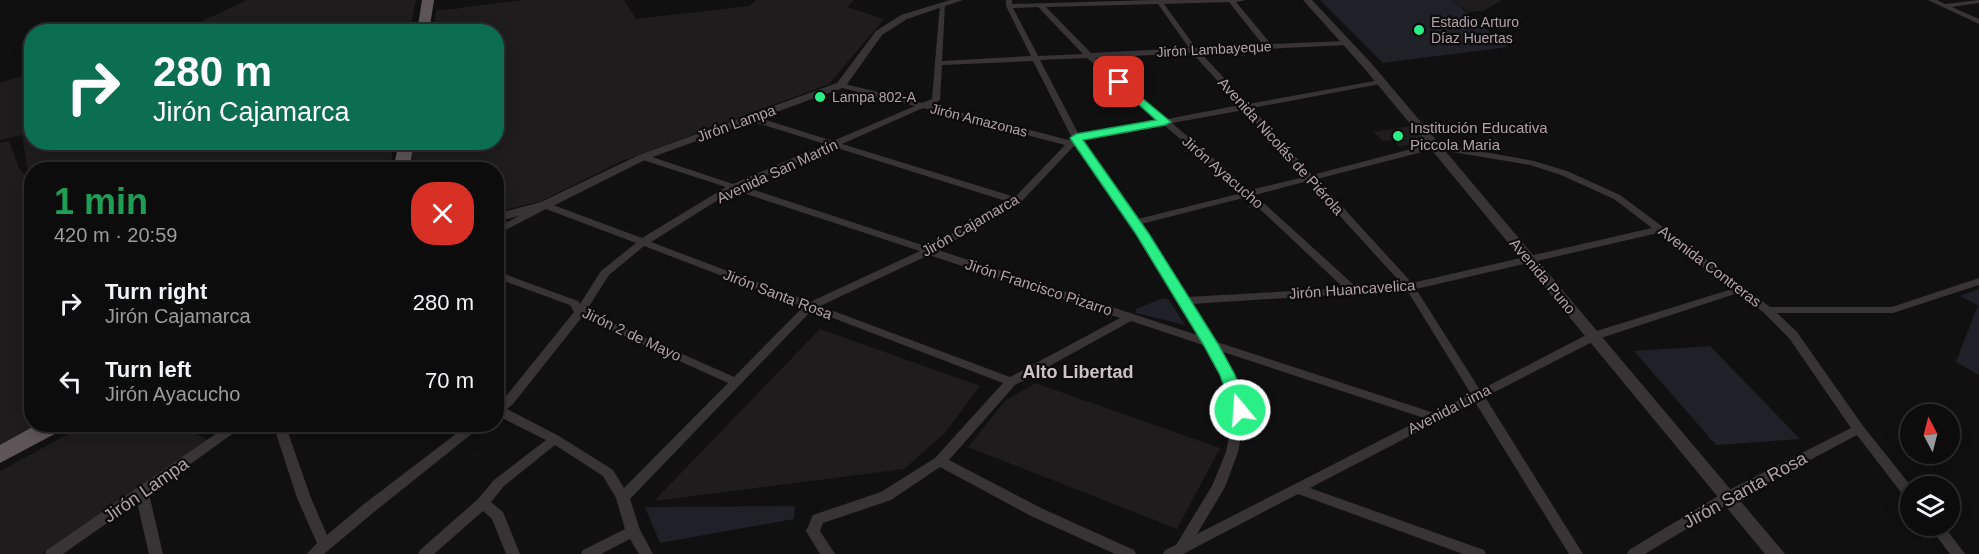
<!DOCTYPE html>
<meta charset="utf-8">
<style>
body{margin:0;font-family:Helvetica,sans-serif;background:#1b1a1a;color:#f1f3f6;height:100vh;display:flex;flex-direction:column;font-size:22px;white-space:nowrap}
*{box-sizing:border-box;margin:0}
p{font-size:20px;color:#9a9b9d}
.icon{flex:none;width:33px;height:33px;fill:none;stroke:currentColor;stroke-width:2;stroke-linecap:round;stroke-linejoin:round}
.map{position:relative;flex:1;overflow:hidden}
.side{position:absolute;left:24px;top:162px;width:480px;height:270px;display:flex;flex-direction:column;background:#0d0c0c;border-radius:24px;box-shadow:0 3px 15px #0003,0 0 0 2px #2d2c2d}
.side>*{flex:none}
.banner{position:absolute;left:24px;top:24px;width:480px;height:126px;border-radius:24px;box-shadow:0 3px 15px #0003,0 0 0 2px #2d2c2d;background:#0b6e4f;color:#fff;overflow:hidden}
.needle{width:39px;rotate:353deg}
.fabs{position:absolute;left:1900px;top:404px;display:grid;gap:12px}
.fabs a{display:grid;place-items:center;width:60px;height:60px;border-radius:50%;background:#0d0c0c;box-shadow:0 3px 15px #0003,0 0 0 2px #2d2c2d;font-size:30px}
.pin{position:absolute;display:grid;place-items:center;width:51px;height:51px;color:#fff;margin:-26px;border-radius:12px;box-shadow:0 3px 9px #0006}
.me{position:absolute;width:66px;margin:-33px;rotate:342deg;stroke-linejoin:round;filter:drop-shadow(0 0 4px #0008)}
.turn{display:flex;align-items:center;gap:21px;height:126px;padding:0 30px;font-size:27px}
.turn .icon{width:78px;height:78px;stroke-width:2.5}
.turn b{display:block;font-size:42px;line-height:51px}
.round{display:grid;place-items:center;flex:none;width:63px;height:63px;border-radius:24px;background:#1b1a1a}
.summary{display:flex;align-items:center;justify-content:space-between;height:102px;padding:0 30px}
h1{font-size:36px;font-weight:800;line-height:45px;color:#1e9e55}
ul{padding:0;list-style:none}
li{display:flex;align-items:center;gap:18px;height:78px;padding:0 30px}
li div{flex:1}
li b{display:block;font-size:22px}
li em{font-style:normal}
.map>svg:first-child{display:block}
.built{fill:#1e1c1c}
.green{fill:#202029}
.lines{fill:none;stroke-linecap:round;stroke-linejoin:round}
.minor{fill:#383335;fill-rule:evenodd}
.tertiary{fill:#383335;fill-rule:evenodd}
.trunk{fill:#5e5558;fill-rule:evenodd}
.route{fill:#2aef86;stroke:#1b9b57;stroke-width:1.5}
.poi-dot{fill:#2aef86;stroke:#0c0b0b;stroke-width:2}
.labels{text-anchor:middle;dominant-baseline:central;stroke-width:4.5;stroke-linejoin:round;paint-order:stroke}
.far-poi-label{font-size:14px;fill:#b2a1a9;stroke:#0c0b0b;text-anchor:start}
.far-street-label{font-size:14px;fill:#b2a1a9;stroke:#0c0b0b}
.street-label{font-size:15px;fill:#b2a1a9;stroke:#0c0b0b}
.poi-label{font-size:15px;fill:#b2a1a9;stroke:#0c0b0b;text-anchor:start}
.quarter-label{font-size:18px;font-weight:bold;fill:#cec2c7;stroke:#0c0b0b}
.near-street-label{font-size:18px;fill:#b2a1a9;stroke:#0c0b0b}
</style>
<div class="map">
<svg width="1979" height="554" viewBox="0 0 1979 554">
<rect width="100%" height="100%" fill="#111010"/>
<g class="built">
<path d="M 247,0 L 416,0 L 410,31 L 181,31 Z"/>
<path d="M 522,0 L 624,0 L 636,19 L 749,6 L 756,0 L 854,0 L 847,7 L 884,19 L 829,84 L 622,161 L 541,201 L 497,212 L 496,170 L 408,170 L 413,143 L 496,142 L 496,32 L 433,31 L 436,11 Z"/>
<path d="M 1452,0 L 1502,0 L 1483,11 L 1468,12 Z"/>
<path d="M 31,73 L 32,142 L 393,143 L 391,168 L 32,170 L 31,172 L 27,168 L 22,135 L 0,140 L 0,83 Z"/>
<path d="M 1411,126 L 1424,141 L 1400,147 L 1393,140 L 1383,141 L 1373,132 Z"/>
<path d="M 9,141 L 19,168 L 31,181 L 32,424 L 43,425 L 0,447 L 0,143 Z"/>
<path d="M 820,329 L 980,386 L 945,433 L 904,469 L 654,501 Z"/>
<path d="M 1035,383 L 1220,448 L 1177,529 L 968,447 L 1005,401 Z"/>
<path d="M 85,425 L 179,425 L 215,444 L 42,554 L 0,554 L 0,471 Z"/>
</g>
<g class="green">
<path d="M 1320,0 L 1452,0 L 1508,47 L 1383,63 Z"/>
<path d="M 1979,289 L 1979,375 L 1956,362 L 1978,305 L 1960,296 Z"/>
<path d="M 1163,298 L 1169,300 L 1185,325 L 1136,313 L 1136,309 Z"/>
<path d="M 1710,346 L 1800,439 L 1716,445 L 1634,351 Z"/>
<path d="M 795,506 L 794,519 L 660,543 L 645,507 Z"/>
</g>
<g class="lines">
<g class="minor">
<path d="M 1006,0 L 1012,0 L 1012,4 L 1155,0 L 1246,0 L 1236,2 L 1271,44 L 1346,41 L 1350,43 L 1346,45 L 1200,52 L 1248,104 L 1380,80 L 1384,82 L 1380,84 L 1252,108 L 1312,175 L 1434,143 L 1534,161 L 1567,171 L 1620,195 L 1770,307 L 1892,307 L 1979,278 L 1979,285 L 1893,313 L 1777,313 L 1797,332 L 1863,426 L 1911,486 L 1911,500 L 1906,499 L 1857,435 L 1733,501 L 1645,554 L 1627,554 L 1629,550 L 1723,493 L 1851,428 L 1789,338 L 1763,312 L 1738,293 L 1598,339 L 1485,397 L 1583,554 L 1569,554 L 1475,402 L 1310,488 L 1484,550 L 1486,554 L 1463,554 L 1298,494 L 1183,554 L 1163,554 L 1165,550 L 1176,545 L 1212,486 L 1226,452 L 1234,410 L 1222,375 L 1206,346 L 1131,321 L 1015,385 L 949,460 L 1041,508 L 1134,550 L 1136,554 L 1115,554 L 1031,516 L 940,467 L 891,500 L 823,523 L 820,531 L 835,554 L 820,554 L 806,531 L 813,515 L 881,492 L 935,458 L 1003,383 L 812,310 L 630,499 L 640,530 L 653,554 L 639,554 L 630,539 L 601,554 L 581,554 L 583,550 L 625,529 L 616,498 L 603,476 L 555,445 L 504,486 L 491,502 L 503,512 L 520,554 L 506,554 L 492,519 L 483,511 L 434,554 L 418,554 L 420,550 L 478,499 L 494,480 L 546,440 L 496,415 L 496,404 L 500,402 L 496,400 L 496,391 L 507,395 L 574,312 L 570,305 L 496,278 L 496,271 L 578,301 L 580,304 L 601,271 L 636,243 L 546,209 L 496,235 L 496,228 L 545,202 L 642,238 L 726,187 L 640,159 L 640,155 L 646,155 L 733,184 L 825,144 L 747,120 L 747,116 L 753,116 L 833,141 L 915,106 L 838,87 L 838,83 L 841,83 L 922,103 L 932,99 L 940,4 L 945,5 L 942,61 L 1031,56 L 1006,6 ZM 1229,2 L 1263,45 L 1196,48 L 1164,4 ZM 1158,4 L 1189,48 L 1091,53 L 1046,7 ZM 1038,7 L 1083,54 L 1038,56 L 1013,8 ZM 1192,53 L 1240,105 L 1167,119 L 1095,58 ZM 1087,58 L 1158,120 L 1079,135 L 1040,60 ZM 1033,61 L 1072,138 L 1069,140 L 931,105 L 940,100 L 942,65 ZM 923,108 L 1065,145 L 1015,197 L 842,144 ZM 1244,110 L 1304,177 L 1250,190 L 1172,123 ZM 1163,124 L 1242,193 L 1138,219 L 1081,140 ZM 1077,145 L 1138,234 L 1178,299 L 1177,301 L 1181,304 L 1200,336 L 938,250 L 1020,203 L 1073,147 ZM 834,147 L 1009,202 L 928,247 L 742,186 ZM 1434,149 L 1530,165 L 1561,175 L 1614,199 L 1652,228 L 1412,283 L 1317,179 ZM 1308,181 L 1402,284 L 1356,287 L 1255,195 ZM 734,190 L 920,251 L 810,302 L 651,242 ZM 1247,197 L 1344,288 L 1187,297 L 1141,224 ZM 1658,233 L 1732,289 L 1590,333 L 1480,390 L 1416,289 ZM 644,246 L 803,307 L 734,377 L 586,311 L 609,275 ZM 929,255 L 1120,318 L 1010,377 L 820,306 ZM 1407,290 L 1471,394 L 1434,413 L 1214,341 L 1191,304 ZM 582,317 L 728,383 L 624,488 L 613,470 L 559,436 L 507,409 L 513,404 ZM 1220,351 L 1424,418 L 1197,534 L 1225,487 L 1238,452 L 1246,410 L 1234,375 Z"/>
<path d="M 1928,0 L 1937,0 L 1945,4 L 1979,0 L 1979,3 L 1952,7 L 1979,19 L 1979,24 Z"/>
<path d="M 230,424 L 246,424 L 149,494 L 163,554 L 149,554 L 137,502 L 63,554 L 45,554 L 47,550 Z"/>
<path d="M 273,424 L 285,424 L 311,498 L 327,535 L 364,504 L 469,424 L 484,424 L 374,512 L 324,554 L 307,554 L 317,543 L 297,498 Z"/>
<path d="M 1928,525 L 1943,525 L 1965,554 L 1950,554 Z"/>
</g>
<g class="tertiary">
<path d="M 950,0 L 963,0 L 907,19 L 882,35 L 845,87 L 647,159 L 549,208 L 496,222 L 496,214 L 541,202 L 639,155 L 837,83 L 876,31 L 901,15 Z"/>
<path d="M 1303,0 L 1312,0 L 1372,64 L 1785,554 L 1765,554 L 1364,68 Z"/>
</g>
<g class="trunk">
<path d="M 422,0 L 434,0 L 429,32 L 417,32 Z"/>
<path d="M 399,142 L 414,142 L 409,170 L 393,170 Z"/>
<path d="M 38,424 L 66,424 L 64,429 L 0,463 L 0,445 Z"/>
</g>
</g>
<path class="route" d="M 1119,79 L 1171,122 L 1165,125 L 1083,140 L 1149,234 L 1218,344 L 1235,375 L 1248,410 L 1245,414 L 1234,414 L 1220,375 L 1203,344 L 1136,234 L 1070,138 L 1076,134 L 1156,120 L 1116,84 L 1116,80 Z"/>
<g class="poi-dot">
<circle cx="1419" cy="30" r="6"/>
<circle cx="820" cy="97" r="6"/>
<circle cx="1398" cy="136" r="6"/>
</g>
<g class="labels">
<g class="far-poi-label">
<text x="1431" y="22">Estadio Arturo<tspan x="1431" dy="16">Díaz Huertas</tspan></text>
<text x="832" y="97">Lampa 802-A</text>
</g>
<g class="far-street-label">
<text transform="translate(1214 49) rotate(-3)">Jirón Lambayeque</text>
<text transform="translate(979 120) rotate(14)">Jirón Amazonas</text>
</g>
<g class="street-label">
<text transform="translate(736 123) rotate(-20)">Jirón Lampa</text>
<text transform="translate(1281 146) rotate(48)">Avenida Nicolás de Piérola</text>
<text transform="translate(777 171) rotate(-25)">Avenida San Martín</text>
<text transform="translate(1223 172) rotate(41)">Jirón Ayacucho</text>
<text transform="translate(970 225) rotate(-30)">Jirón Cajamarca</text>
<text transform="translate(1710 266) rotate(37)">Avenida Contreras</text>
<text transform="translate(1543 276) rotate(50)">Avenida Puno</text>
<text transform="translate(1039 287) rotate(18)">Jirón Francisco Pizarro</text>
<text transform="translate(1352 289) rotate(-4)">Jirón Huancavelica</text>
<text transform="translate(778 294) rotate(21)">Jirón Santa Rosa</text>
<text transform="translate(632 334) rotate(25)">Jirón 2 de Mayo</text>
<text transform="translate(1449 409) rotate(-27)">Avenida Lima</text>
</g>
<g class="poi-label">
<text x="1410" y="127">Institución Educativa<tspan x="1410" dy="17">Piccola Maria</tspan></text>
</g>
<g class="quarter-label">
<text x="1078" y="372">Alto Libertad</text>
</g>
<g class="near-street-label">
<text transform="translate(146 490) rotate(-35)">Jirón Lampa</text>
<text transform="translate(1745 490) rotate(-29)">Jirón Santa Rosa</text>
</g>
</g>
</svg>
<div class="fabs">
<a><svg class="needle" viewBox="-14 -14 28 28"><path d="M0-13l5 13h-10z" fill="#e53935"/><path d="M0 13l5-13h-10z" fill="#9a9b9d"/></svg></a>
<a><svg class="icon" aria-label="layers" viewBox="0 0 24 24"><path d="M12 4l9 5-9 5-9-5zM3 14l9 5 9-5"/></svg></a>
</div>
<div class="pin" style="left:1119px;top:82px;background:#d93025"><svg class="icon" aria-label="arrive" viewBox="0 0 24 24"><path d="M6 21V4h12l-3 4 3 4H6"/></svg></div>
<svg class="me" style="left:1240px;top:410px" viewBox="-20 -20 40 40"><circle r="17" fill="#2aef86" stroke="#fff" stroke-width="3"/><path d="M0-11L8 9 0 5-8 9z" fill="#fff"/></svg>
<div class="banner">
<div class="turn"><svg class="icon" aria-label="right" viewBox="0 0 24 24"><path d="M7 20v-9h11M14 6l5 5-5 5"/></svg><div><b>280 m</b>Jirón Cajamarca</div></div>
</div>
<section class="side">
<div class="summary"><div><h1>1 min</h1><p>420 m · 20:59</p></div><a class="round" style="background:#d93025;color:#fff"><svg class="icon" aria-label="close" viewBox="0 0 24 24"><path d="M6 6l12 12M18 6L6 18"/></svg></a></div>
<ul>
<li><svg class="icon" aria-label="right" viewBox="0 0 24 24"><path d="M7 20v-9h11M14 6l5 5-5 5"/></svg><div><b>Turn right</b><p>Jirón Cajamarca</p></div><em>280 m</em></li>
<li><svg class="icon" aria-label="left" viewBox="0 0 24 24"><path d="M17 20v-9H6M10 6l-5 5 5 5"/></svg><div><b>Turn left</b><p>Jirón Ayacucho</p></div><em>70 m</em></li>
</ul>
</section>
</div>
